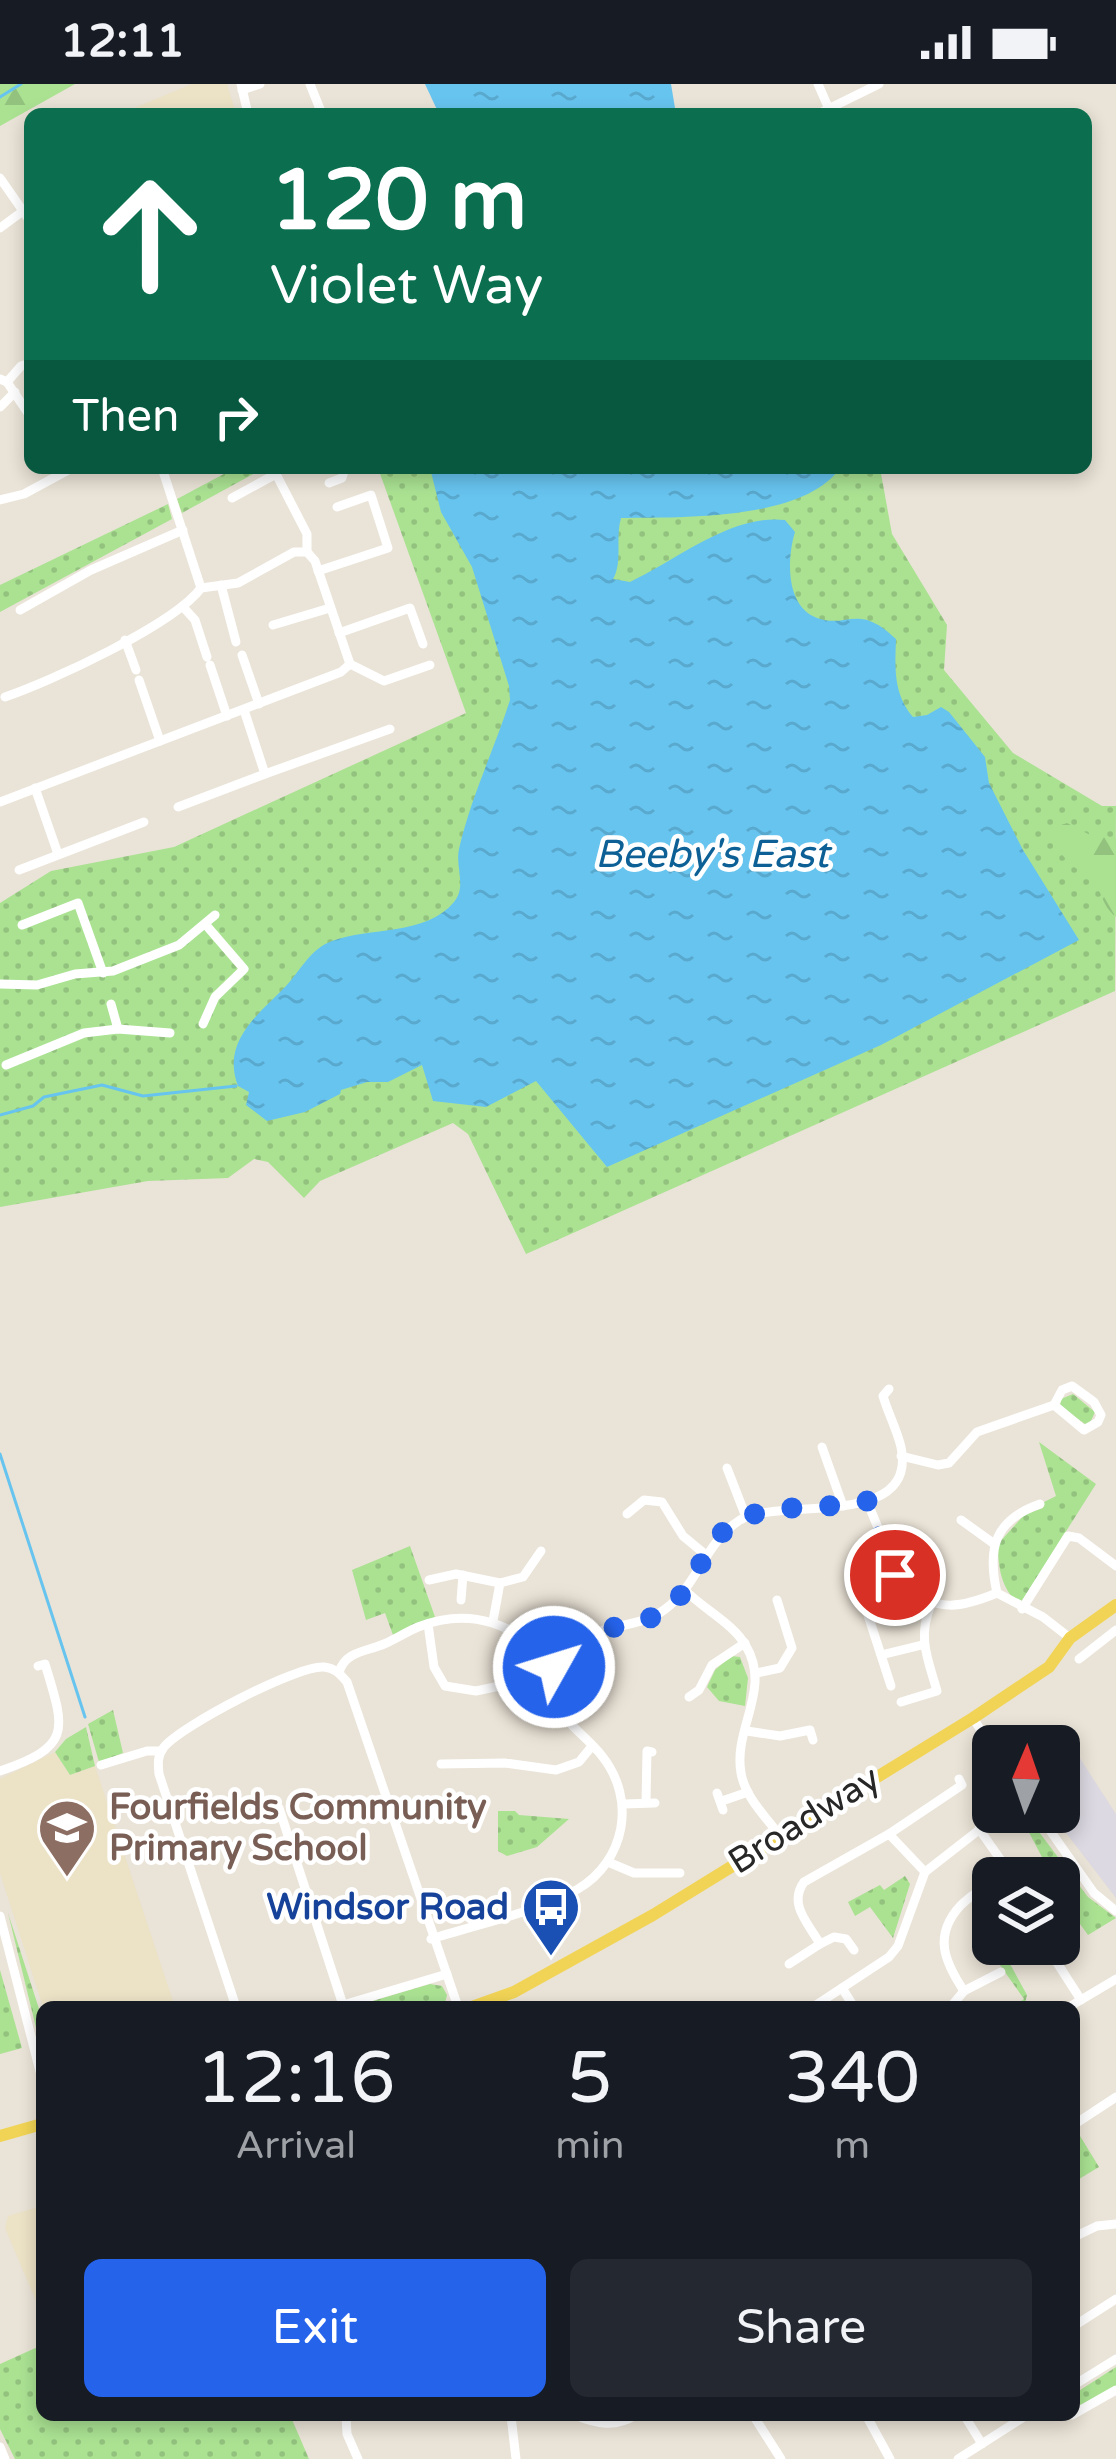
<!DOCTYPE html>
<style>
body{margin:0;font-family:"Varela Round",sans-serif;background:#242831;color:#f1f3f6;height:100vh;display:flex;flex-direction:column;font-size:45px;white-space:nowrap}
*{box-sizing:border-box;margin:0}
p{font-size:39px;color:#9ea1a6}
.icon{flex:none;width:66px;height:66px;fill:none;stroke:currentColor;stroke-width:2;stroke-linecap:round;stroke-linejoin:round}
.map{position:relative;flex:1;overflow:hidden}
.drawer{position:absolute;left:36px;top:1917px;width:1044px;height:420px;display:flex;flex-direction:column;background:#171b24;border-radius:18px;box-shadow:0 6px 18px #0003}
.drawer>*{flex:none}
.hud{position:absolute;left:24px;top:24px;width:1068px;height:366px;border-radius:18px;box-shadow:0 6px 18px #0003;background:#0b6e4f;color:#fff;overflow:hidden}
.needle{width:78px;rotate:2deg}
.fabs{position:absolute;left:972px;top:1641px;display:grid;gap:24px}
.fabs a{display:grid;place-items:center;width:108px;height:108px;border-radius:18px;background:#171b24;box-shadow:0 6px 18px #0003;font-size:60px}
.pin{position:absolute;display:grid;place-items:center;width:102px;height:102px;color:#fff;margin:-51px;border:6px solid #fff;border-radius:50%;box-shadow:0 3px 12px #0007}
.me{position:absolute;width:132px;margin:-66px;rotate:51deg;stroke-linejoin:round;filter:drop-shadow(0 0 9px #0008)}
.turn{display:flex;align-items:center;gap:42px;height:252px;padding:0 48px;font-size:54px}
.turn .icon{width:156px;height:156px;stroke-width:2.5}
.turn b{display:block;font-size:84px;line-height:102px}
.then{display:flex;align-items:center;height:114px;padding:0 48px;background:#0003;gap:24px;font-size:45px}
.eta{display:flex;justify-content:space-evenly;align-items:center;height:204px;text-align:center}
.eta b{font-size:72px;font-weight:600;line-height:84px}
.button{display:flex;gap:24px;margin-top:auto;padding:24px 48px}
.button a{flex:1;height:138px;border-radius:18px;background:#2563eb;color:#fff;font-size:48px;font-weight:600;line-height:138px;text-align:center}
.button a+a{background:#242831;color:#f1f3f6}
.status{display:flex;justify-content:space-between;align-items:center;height:84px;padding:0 60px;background:#171b24;direction:ltr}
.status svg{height:33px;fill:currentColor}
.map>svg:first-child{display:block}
.industrial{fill:#dcd9e2}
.education{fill:#ece2c6}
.green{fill:url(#green-dots)}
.forest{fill:url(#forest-firs)}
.water{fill:url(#water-ripples)}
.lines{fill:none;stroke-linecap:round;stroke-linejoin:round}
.stream{stroke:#67c4ef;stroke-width:3}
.minor{stroke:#fff;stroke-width:9}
.major{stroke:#f1d455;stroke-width:12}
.route{stroke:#2563eb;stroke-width:21;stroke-dasharray:0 37.8}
.labels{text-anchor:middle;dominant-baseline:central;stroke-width:9;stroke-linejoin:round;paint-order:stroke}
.education-label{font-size:36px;font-weight:bold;fill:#785e54;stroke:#fff;text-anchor:start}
.street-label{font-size:36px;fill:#272727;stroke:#fff}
.transit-label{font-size:36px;font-weight:bold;fill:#164399;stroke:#fff;text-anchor:end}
.water-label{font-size:39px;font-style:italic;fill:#0c6095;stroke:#fff}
</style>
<div class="status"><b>12:11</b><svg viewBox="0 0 49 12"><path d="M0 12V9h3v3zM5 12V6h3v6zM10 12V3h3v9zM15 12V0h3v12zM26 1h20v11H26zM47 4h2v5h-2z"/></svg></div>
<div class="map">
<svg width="1116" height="2375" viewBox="0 0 1116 2375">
<defs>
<pattern id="green-dots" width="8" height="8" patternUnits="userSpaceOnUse" patternTransform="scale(3)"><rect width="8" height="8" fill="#aae292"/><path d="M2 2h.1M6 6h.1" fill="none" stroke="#92c27e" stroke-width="1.8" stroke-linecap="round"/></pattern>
<pattern id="forest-firs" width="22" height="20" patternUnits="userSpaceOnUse" patternTransform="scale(3)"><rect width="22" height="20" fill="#aae292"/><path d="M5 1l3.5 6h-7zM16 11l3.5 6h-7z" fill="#92c27e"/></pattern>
<pattern id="water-ripples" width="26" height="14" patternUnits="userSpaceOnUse" patternTransform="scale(3)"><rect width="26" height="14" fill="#67c4ef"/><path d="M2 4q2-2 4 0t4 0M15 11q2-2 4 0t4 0" fill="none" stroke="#59a8cd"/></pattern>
</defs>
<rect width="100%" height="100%" fill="#eae3d7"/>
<path class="industrial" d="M 1070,1659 L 1116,1730 L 1116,1814 L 1050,1728 L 1059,1728 L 1059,1667 Z"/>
<g class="education">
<path d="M 192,0 L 227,0 L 236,30 L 120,30 Z"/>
<path d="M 55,1668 L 70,1691 L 95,1682 L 175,1923 L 43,1923 L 0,1789 L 0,1695 Z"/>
<path d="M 42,2122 L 42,2231 L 5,2144 L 8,2132 Z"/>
</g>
<g class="green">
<path d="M 235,384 L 264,384 L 182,429 L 177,415 Z"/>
<path d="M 378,384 L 880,384 L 892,450 L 947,541 L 944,586 L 1013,669 L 1102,722 L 1116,722 L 1115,907 L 526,1170 L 468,1050 L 453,1039 L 320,1097 L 304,1114 L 268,1078 L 254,1075 L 228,1094 L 148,1097 L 0,1123 L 0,819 L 51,787 L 174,763 L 466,629 Z"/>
<path d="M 168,420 L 172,435 L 0,528 L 0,501 Z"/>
<path d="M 1073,1310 L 1095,1328 L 1090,1339 L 1085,1340 L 1060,1322 L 1061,1315 Z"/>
<path d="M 1039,1358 L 1096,1400 L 1020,1520 C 1001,1506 998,1483 998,1460 L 1024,1431 L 1043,1424 L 1042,1419 L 1056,1412 Z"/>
<path d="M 410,1462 L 435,1533 L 393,1551 L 385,1529 L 366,1536 L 352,1486 Z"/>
<path d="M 731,1572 L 740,1573 L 748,1594 L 745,1622 L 719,1617 L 707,1603 L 715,1586 Z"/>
<path d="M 113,1626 L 123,1669 L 99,1678 L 88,1640 Z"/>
<path d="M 86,1643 L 95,1682 L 70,1691 L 55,1668 L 66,1655 Z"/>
<path d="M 498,1727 L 515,1727 L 519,1731 L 569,1735 L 537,1763 L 507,1772 L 498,1767 Z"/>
<path d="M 1024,1739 L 1036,1744 L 1088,1813 L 1116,1834 L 1088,1851 L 1061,1814 L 1059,1794 L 1053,1794 Z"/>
<path d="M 905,1792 L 910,1800 L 893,1854 L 870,1823 L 855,1832 L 848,1818 L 880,1801 L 884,1806 Z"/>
<path d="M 8,1829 L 42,1934 L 40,1960 Z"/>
<path d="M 993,1844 L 993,1860 L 999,1860 L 1027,1911 L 1024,1923 L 1012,1923 L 1024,1915 L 980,1853 Z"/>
<path d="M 0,1886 L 22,1964 L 0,1970 Z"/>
<path d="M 430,1900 L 442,1902 L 447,1911 L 445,1919 L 437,1923 L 352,1923 Z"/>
<path d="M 1074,2042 L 1099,2083 L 1074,2098 Z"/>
<path d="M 42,2261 L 42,2331 L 290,2331 L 309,2375 L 15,2375 L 0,2345 L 0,2280 Z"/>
<path d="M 1116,2283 L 1116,2302 L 1083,2322 L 1074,2317 L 1074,2310 Z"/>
</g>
<g class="forest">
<path d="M 0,0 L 75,0 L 0,42 Z"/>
<path d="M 1067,739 L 1094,753 L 1116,754 L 1116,833 C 1101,821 1104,810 1093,799 C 1075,780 1051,774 1058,742 Z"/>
</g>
<g class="water">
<path d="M 425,0 L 671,0 L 676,30 L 439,30 Z"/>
<path d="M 430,384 L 840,384 C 803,437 681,433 621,434 C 615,455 623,477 613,495 L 630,498 C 677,476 731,430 785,436 L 795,448 C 787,474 785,522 817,534 C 847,545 858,518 896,555 C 895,583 893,610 913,633 L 927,631 L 941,623 L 949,628 L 985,673 L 989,699 L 1023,766 L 1079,856 L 881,961 L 607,1083 L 536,997 L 486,1023 L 433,1017 L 422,981 L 388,998 L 367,998 L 341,1006 L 340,1010 L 305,1028 L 267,1037 L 246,1021 L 249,1008 L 238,1002 C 221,957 258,931 286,902 C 301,886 310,865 332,857 C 369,843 426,852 454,818 C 467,803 455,783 459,765 C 471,713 494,666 510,616 L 509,602 L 472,483 L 441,428 Z"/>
</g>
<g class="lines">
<g class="stream">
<path d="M 0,13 L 21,0"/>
<path d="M 0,1031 L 33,1022 L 44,1013 L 102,1001 L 143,1012 L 236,1002"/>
<path d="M 0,1370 L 85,1633"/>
</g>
<g class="minor">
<path d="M 241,0 L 248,30"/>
<path d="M 310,0 L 322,30"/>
<path d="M 818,0 L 829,25"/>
<path d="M 242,6 L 260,0"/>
<path d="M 818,30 L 879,0"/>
<path d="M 0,94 L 30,137"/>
<path d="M 0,144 L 23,127"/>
<path d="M 0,295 L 7,298 L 30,332"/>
<path d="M 7,298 L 21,282 L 30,279"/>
<path d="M 0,323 L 15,308"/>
<path d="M 162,384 L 201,504"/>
<path d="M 329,399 L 342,394 L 345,384"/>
<path d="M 232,414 L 276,390 L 307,450 L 307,468"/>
<path d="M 0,416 L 24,410 L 72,384"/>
<path d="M 318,487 L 388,464 L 371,411 L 337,423"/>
<path d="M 221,501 L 236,558"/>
<path d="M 184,524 L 195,536 L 207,573"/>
<path d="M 20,526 L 91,486 L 183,446"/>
<path d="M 273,541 L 330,524"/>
<path d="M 339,549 L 410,524 L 423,560"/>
<path d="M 125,556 L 136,586"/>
<path d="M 242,571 L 259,620"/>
<path d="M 350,580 L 384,597 L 430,581"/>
<path d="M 210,581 L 227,632"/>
<path d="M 139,596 L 160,657"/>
<path d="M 5,613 C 50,598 175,540 201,504"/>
<path d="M 265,690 L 390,645"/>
<path d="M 35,704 L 58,770"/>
<path d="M 0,718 L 341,588 L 350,580 L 315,477 L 307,468 L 294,468 L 238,499 L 201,504"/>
<path d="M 178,723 L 265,690 L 244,626"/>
<path d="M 19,786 L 144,738"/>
<path d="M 22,841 L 78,819 L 103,889"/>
<path d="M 0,900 L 37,901 L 75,890 L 113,887 L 179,861 L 215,831"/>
<path d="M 111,920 L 118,945 L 170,949"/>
<path d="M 203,940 L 215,913 L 244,885 L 206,841"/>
<path d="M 6,981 L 84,949 L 118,945"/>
<path d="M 822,1363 L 843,1422"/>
<path d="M 901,1372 L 938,1381 L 949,1379 L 977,1348 L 1054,1321 L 1062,1306 L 1072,1302 L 1094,1318 L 1101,1331 L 1098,1338 L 1084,1346 L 1054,1321"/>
<path d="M 727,1384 L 746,1433"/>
<path d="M 867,1417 L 904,1507 C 942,1526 958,1525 997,1509 L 1043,1533 L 1070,1554"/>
<path d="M 627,1430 L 644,1416 L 662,1418 L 683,1452 L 706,1471"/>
<path d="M 961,1436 L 993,1459"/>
<path d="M 429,1496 L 456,1490 L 500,1499"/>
<path d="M 685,1506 C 703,1525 733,1539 746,1562 C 772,1606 733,1644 741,1689 C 745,1713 766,1733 780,1752"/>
<path d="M 997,1509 C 987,1465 994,1436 1040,1420"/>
<path d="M 461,1516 L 463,1491"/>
<path d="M 1022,1525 L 1068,1452 L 1079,1454 L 1116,1482"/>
<path d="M 867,1528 L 891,1602"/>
<path d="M 493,1537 L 500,1499 L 523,1493 L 541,1467"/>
<path d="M 428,1540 L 434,1583 L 445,1602 L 476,1607 L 509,1600 L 511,1606"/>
<path d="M 881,1571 L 922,1561"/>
<path d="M 1079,1575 L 1116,1546"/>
<path d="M 339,1588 C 346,1567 365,1568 384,1560 C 396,1555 406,1548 418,1543 C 475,1521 511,1543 557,1575"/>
<path d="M 757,1589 L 780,1584 L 792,1564 L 777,1516"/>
<path d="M 689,1613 L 699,1606 L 712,1581 L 745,1559"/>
<path d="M 901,1618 L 937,1607 C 928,1575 917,1553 931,1521"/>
<path d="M 563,1632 L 585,1616 L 595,1596"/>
<path d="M 973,1634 L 993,1665"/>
<path d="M 747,1647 L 780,1652 L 810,1646 L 813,1656"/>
<path d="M 441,1680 L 505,1679 L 556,1686 L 579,1678 L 592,1662"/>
<path d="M 101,1681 L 147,1667 L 161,1667"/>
<path d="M 0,1687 C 73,1662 65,1646 45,1580 L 38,1582"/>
<path d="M 717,1709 L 723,1726"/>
<path d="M 722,1717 L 748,1708"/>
<path d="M 646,1718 L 647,1667 L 652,1668"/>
<path d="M 624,1720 L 655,1719"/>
<path d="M 279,1724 L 343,1921"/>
<path d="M 1037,1728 L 1094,1809 L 1116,1827"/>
<path d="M 979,1745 L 1003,1779 L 1007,1794"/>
<path d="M 889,1750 L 925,1788"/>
<path d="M 608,1778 L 634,1789 L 680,1789"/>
<path d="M 0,1832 L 42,1995"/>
<path d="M 431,1855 C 474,1841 541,1827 578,1805 C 625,1777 637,1716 602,1672 C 582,1646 546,1630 553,1591 C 556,1574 564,1564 579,1556 C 605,1540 639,1544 664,1526 C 697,1503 705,1458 740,1436 C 779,1413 918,1446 901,1363 C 897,1346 888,1329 883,1312 L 889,1305"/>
<path d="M 1045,1860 L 1081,1916"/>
<path d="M 854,1866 L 846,1855 L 834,1853 L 820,1860 C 808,1839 788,1820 804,1798 L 889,1750 L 962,1701 L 959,1695"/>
<path d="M 789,1880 L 820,1860"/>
<path d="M 842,1904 L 854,1923"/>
<path d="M 964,1907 C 944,1877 933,1851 961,1821 C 971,1812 979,1805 993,1802"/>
<path d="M 954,1919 L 964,1907 L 1001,1888"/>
<path d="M 343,1921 L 447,1890"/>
<path d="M 236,1923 L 159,1690 C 158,1680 157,1672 164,1663 C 181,1642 297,1581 324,1583 C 335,1584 340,1590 347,1598 L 458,1923"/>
<path d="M 813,1923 L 889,1873 L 898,1862 L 925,1788 L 1002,1728"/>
<path d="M 1069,1923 L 1116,1895"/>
<path d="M 1075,2040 L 1116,2013"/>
<path d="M 1074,2153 L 1097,2142 L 1116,2140"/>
<path d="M 1074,2242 L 1116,2215"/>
<path d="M 1074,2301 L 1116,2275"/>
<path d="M 346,2331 L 347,2350 L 358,2375"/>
<path d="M 503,2331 L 521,2331"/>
<path d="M 575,2331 C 597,2340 615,2344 636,2331"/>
<path d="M 753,2331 L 781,2375"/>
<path d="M 866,2331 L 890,2375"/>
<path d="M 964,2331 L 982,2360"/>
<path d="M 1072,2331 L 1116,2306"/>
<path d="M 511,2332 L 516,2375"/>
<path d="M 0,2363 L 5,2375"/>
<path d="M 958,2375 L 1027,2331"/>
</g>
<g class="major">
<path d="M 472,1923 L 514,1908 L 653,1831 L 973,1634 L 1049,1583 L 1070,1554 L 1116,1521"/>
<path d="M 0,2052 L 42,2040"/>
</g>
</g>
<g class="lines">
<path class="route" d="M 554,1583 C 570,1539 625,1548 659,1530 C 698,1509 703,1449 745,1433 C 782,1419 828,1426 867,1417 L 895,1491"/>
</g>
<defs>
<g id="school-pin" transform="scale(3)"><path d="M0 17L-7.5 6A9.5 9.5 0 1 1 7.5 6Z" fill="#8d6e63" stroke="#fff"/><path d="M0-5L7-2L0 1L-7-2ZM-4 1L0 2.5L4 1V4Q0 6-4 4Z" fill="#fff"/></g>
<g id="bus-pin" transform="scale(3)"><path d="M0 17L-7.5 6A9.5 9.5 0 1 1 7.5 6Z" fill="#1a4fb4" stroke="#fff"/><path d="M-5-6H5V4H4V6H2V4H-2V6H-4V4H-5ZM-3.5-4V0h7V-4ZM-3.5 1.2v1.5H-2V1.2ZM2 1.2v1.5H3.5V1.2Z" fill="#fff"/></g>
</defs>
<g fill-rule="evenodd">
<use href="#school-pin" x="67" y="1744"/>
<use href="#bus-pin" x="551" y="1823"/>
</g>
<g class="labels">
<g class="education-label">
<text x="109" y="1723">Fourfields Community<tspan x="109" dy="41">Primary School</tspan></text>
</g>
<g class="street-label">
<text transform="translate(804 1736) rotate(-32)">Broadway</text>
</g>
<g class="transit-label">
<text x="509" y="1823">Windsor Road</text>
</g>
<g class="water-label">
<text x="712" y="770">Beeby's East</text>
</g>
</g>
</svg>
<div class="fabs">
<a><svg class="needle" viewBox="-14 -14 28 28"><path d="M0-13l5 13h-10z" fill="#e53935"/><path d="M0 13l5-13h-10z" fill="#9ea1a6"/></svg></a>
<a><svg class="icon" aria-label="layers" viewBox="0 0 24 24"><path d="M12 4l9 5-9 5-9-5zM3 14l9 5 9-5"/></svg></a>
</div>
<div class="pin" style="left:895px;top:1491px;background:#d93025"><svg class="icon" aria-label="arrive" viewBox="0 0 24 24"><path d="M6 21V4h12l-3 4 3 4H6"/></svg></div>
<svg class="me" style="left:554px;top:1583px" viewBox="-20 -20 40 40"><circle r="17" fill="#2563eb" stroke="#fff" stroke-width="3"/><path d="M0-11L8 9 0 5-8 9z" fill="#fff"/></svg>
<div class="hud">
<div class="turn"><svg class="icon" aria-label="ahead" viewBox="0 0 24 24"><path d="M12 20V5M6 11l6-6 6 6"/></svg><div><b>120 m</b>Violet Way</div></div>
<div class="then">Then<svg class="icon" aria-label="right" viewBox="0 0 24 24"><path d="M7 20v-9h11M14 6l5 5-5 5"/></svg></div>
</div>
<section class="drawer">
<div class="eta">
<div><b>12:16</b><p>Arrival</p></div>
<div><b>5</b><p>min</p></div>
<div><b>340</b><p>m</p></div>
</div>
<div class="button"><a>Exit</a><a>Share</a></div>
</section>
</div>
